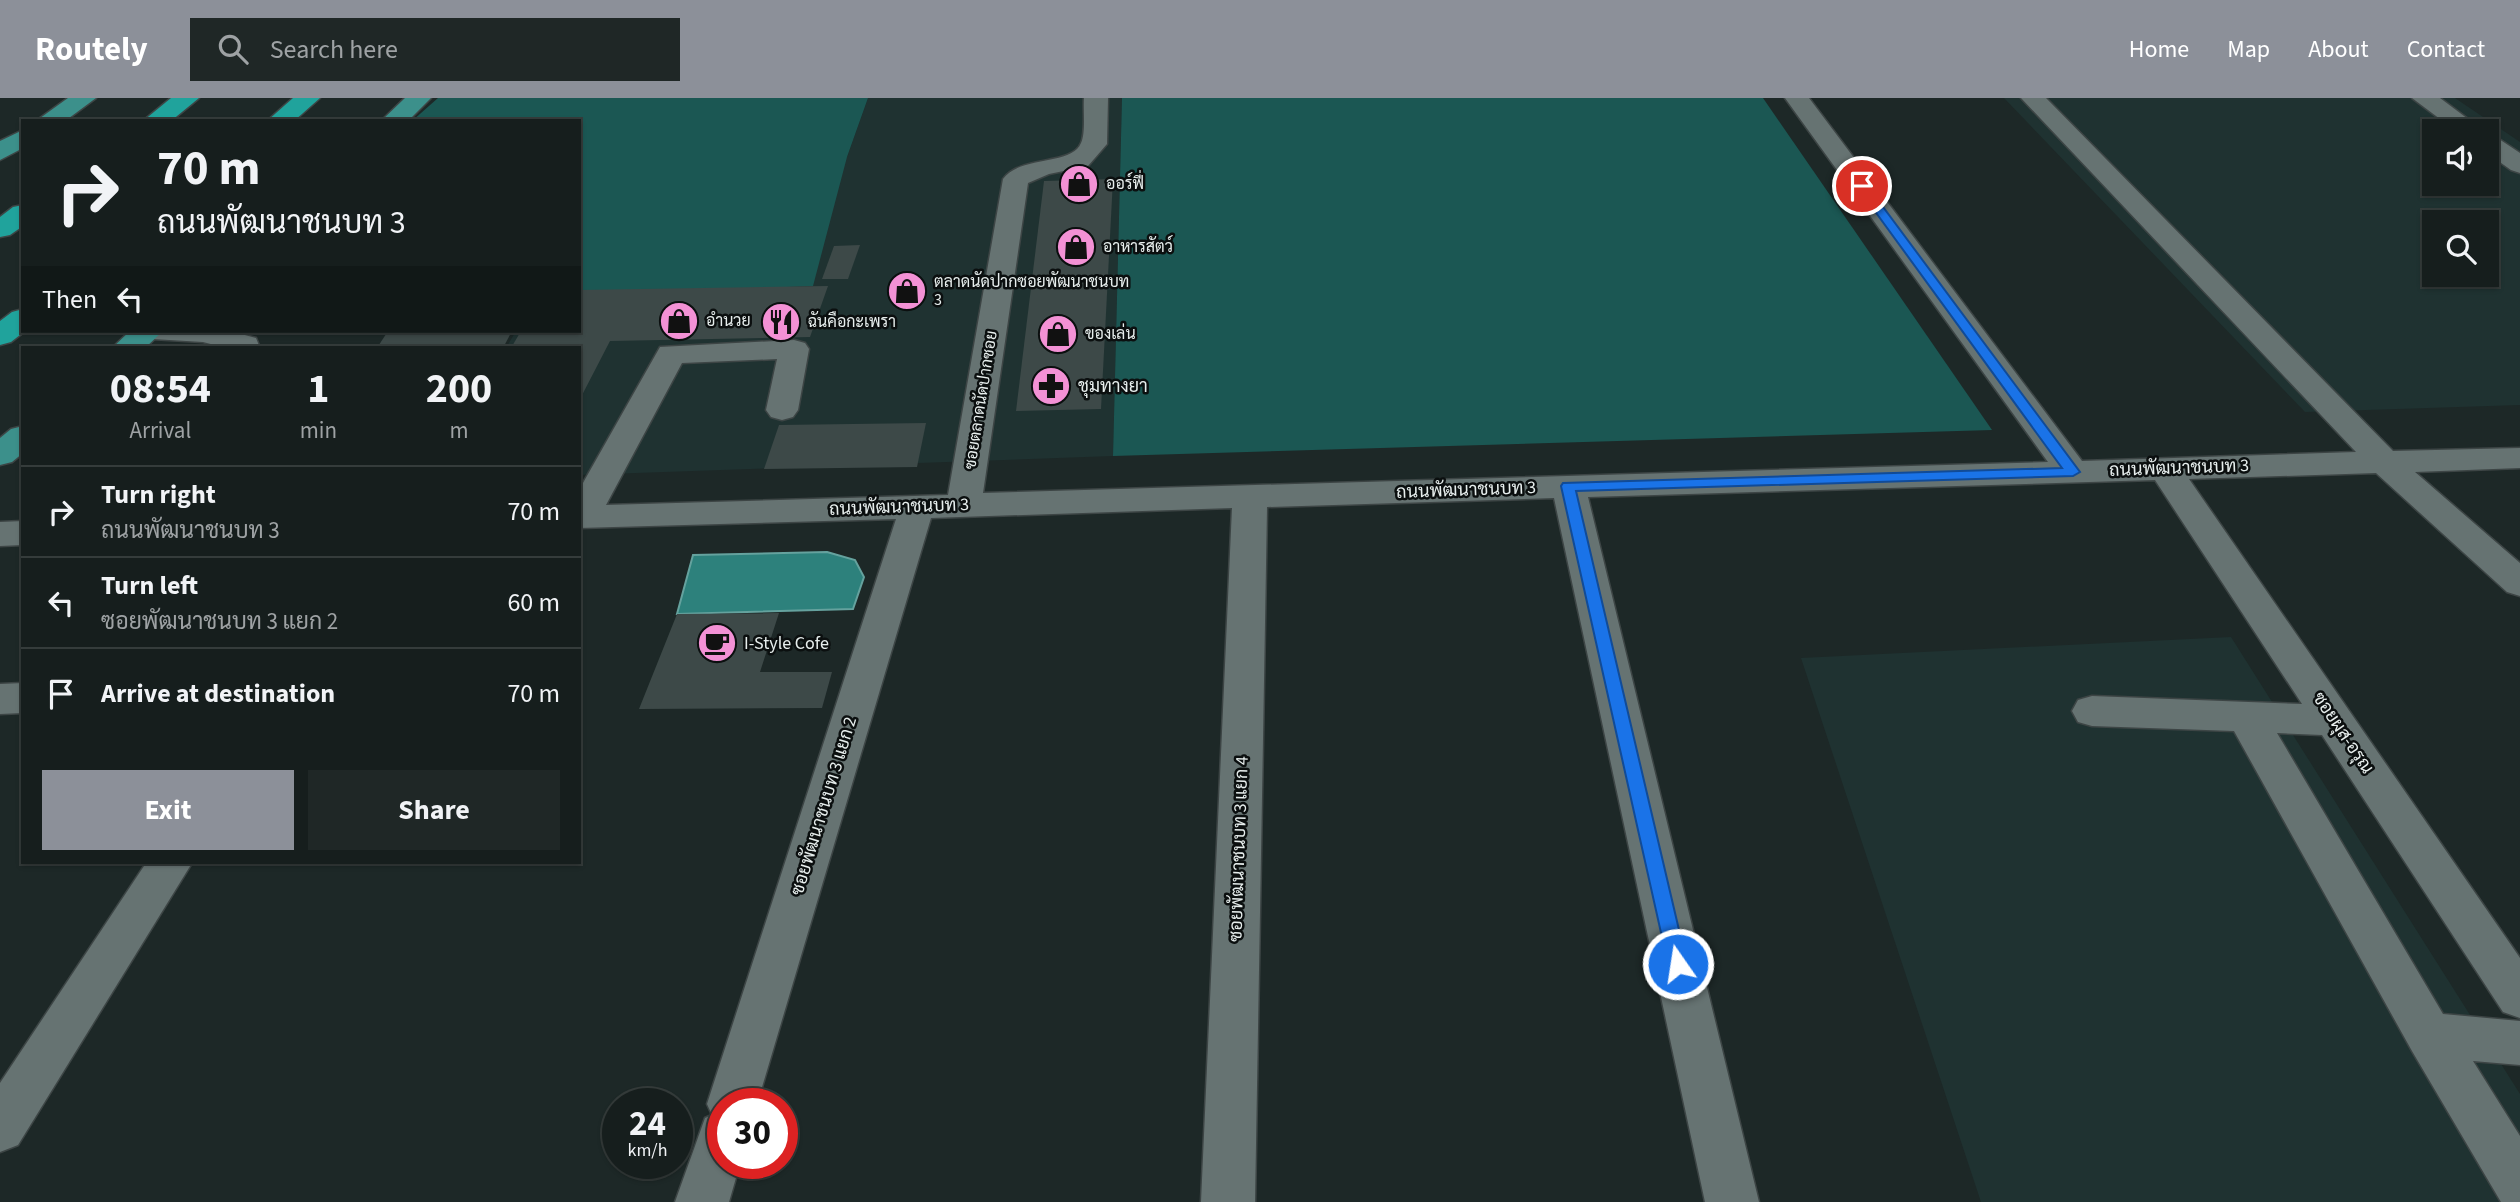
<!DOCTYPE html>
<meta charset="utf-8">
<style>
body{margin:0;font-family:"Source Sans 3",Sarabun,sans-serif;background:#1f2726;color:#f1f3f6;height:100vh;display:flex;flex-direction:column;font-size:26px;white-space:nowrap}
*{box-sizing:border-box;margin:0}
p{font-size:23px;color:#9ea2a4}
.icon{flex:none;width:38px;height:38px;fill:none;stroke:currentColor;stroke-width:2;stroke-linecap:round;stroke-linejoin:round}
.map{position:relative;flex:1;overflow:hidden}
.sheet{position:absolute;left:21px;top:248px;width:560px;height:518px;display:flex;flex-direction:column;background:#161e1d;border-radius:0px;box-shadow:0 2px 5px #0004,0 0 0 2px #353c3b}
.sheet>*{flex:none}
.top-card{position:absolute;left:21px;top:21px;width:560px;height:214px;border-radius:0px;box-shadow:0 2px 5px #0004,0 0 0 2px #353c3b;background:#161e1d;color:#f1f3f6;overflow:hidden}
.buttons{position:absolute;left:2422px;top:21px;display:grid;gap:14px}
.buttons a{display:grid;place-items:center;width:77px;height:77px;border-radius:0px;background:#161e1d;box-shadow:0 2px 5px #0004,0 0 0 2px #353c3b;font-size:35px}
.speed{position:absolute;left:602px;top:990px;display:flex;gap:14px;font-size:35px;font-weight:700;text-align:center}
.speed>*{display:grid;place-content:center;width:91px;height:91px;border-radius:50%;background:#161e1d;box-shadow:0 2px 5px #0004,0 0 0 2px #353c3b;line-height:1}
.speed small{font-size:18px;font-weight:400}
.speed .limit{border:10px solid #d22;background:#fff;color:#111}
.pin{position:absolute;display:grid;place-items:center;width:60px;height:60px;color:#fff;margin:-30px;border:4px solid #fff;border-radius:50%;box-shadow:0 2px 7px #0007}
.me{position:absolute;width:77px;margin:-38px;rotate:347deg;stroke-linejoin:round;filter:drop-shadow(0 0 5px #0008)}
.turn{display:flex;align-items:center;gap:24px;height:147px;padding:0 21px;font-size:32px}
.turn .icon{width:91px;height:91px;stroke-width:2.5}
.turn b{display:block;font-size:49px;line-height:60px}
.then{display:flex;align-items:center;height:66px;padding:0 21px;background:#0003;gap:14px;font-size:26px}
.eta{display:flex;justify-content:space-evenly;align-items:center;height:119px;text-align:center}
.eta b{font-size:42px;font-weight:700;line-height:49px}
.cta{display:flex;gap:14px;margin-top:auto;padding:14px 21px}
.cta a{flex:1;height:80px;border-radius:0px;background:#8c9099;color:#fff;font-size:28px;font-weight:700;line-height:80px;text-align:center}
.cta a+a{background:#1f2726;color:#f1f3f6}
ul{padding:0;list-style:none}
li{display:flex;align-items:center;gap:21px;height:91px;padding:0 21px;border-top:2px solid #353c3b}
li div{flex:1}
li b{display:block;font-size:26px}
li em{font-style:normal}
header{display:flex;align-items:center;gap:42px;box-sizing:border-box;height:98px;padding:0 35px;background:#8c9099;color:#fff}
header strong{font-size:33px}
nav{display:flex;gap:38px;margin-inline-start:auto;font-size:24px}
.search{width:490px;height:63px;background:#1f2726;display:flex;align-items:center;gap:18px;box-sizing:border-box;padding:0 24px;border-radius:0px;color:#9ea2a4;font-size:26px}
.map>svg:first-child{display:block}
.built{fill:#1f3231;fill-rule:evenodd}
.green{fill:#1b5753}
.water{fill:#2d817c;stroke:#65a29e;stroke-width:2}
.building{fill:#3d4948}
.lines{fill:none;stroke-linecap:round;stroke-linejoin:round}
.minor-casing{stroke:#3d4545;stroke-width:3}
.major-casing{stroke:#3d4545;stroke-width:3}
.highway-casing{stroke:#3d4545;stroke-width:3}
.minor{fill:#667372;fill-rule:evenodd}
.major{fill:#3c908b;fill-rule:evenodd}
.highway{fill:#20a39c;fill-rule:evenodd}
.route{fill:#1a73e8;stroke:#114b97;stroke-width:2}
.labels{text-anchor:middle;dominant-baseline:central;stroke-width:5;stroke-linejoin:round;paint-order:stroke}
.far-poi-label{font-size:16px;fill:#e7eeed;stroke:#0b0f0f;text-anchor:start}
.far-street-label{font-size:16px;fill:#e7eeed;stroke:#0b0f0f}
.poi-label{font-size:18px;fill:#e7eeed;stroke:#0b0f0f;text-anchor:start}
.street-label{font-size:18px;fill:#e7eeed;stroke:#0b0f0f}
</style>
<header>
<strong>Routely</strong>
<div class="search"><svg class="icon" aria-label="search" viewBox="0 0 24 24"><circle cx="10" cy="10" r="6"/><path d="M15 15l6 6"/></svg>Search here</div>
<nav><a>Home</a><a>Map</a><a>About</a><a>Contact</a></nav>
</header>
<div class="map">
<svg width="2520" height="1104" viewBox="0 0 2520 1104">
<rect width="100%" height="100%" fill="#1d2827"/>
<g class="built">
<path d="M 868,0 L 1122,0 L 1113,358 L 579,377 L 579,250 L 506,250 L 516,233 L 579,233 L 847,59 Z"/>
<path d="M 2004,0 L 2455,0 L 2520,44 L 2520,307 L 2305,314 ZM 2434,33 L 2487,33 L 2487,86 L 2434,86 ZM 2434,124 L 2487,124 L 2487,177 L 2434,177 Z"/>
<path d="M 2231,539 L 2520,996 L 2520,1104 L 1981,1104 L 1801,560 Z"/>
</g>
<g class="green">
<path d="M 438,0 L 868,0 L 847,59 L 813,188 L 579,197 L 579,23 L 412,23 Z"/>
<path d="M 1122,0 L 1763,0 L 1992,332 L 1113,358 Z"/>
</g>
<path class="water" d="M 827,454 L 855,462 L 864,479 L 853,511 L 677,516 L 693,457 Z"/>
<g class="building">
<path d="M 1113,81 L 1101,311 L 1016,313 L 1044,83 Z"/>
<path d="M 860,147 L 848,181 L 822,181 L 834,148 Z"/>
<path d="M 828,188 L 810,239 L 610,243 L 579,303 L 579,250 L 511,250 L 521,233 L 579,233 L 579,192 Z"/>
<path d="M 388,233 L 512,233 L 503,250 L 377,250 Z"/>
<path d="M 926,325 L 917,369 L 764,371 L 779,327 Z"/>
<path d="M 779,515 L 760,574 L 832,574 L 822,610 L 639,611 L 677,516 Z"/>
</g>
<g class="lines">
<g class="minor-casing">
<g id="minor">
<path d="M 1084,0 L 1108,0 L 1107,46 L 1088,68 L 1049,76 L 1028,85 L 983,395 L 2048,364 L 1785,0 L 1809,0 L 2082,363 L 2356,354 L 2021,0 L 2046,0 L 2393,353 L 2520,350 L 2520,370 L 2415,374 L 2520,465 L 2520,498 L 2507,494 L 2376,375 L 2189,381 L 2520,860 L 2520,920 L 2503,914 L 2322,637 L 2277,635 L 2443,916 L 2520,923 L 2520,967 L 2473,963 L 2520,1038 L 2520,1104 L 2501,1104 L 2412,953 L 2234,633 L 2092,628 L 2078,624 L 2072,613 L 2078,602 L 2092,598 L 2302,606 L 2155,382 L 1588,399 L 1759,1104 L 1705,1104 L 1554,400 L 1267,409 L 1255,1104 L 1201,1104 L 1232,410 L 931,420 L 757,1006 L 723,1006 L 723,1066 L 740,1066 L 729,1104 L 675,1104 L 705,1020 L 712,1017 L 707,1006 L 896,421 L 579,430 L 579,392 L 660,249 L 794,242 L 805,245 L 809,251 L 798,312 L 793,319 L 782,322 L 771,319 L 766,312 L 777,261 L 682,265 L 606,407 L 948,397 L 1003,81 C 1020,57 1072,68 1081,45 C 1086,34 1083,12 1084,0 Z"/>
<path d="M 2412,0 L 2440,0 L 2484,33 L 2456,33 Z"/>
<path d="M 2487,36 L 2496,39 L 2520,55 L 2520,75 L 2511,72 L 2487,55 Z"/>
<path d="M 133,233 L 230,233 L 256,240 L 260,250 L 226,250 L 203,244 L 136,240 Z"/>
<path d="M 23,423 L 23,447 L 0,448 L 0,424 Z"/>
<path d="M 23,585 L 23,615 L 0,616 L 0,586 Z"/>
<path d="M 146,765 L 192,765 L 18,1047 L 0,1054 L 0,985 Z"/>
</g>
</g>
<g class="major-casing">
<g id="major">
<path d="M 68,0 L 96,0 L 65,23 L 36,23 Z"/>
<path d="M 405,0 L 431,0 L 408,23 L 381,23 Z"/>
<path d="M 23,32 L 23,50 L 0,62 L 0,43 Z"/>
<path d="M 130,233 L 163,233 L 145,250 L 112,250 Z"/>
<path d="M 23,328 L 23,355 L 12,364 L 0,367 L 0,340 L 11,331 Z"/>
</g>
</g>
<g class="highway-casing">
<g id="highway">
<path d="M 171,0 L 199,0 L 171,23 L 143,23 Z"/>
<path d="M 293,0 L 320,0 L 294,23 L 267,23 Z"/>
<path d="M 23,107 L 23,128 L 10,137 L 0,139 L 0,119 L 13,109 Z"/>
<path d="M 23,211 L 23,233 L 25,233 L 11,244 L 0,247 L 0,223 L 12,214 Z"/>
</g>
</g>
<use href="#minor" class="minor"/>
<use href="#major" class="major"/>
<use href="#highway" class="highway"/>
</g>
<path class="route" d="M 1858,86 L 1866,86 L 2080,374 L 2073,378 L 1576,393 L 1687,866 L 1684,872 L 1678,874 L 1671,872 L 1668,866 L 1561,388 L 1563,385 L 2062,370 L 1858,90 Z"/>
<defs>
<g id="shop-disc" transform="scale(2.0125)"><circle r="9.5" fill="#f391d5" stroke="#0b0f0f"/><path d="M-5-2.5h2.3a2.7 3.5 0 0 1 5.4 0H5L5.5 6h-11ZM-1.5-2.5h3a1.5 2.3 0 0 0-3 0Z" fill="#111"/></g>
<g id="restaurant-disc" transform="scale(2.0125)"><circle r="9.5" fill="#f391d5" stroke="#0b0f0f"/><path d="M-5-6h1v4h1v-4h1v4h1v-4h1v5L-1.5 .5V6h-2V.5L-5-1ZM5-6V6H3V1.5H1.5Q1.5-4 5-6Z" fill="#111"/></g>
<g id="pharmacy-disc" transform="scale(2.0125)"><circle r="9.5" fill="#f391d5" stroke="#0b0f0f"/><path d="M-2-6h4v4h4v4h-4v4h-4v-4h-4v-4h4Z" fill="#111"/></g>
<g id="cafe-disc" transform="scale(2.0125)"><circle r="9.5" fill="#f391d5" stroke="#0b0f0f"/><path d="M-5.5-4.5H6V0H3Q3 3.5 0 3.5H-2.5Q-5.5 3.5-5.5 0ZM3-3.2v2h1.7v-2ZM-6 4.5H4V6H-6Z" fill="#111"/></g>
</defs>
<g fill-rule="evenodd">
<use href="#shop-disc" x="1079" y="86"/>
<use href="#shop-disc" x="1076" y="149"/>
<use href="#shop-disc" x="907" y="193"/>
<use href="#shop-disc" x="679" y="223"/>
<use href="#restaurant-disc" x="781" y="224"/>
<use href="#shop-disc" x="1058" y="236"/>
<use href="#pharmacy-disc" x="1051" y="288"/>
<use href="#cafe-disc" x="717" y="545"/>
</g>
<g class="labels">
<g class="far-poi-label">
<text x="1106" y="86">ออร์ฟี่</text>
<text x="1103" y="149">อาหารสัตว์</text>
<text x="934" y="184">ตลาดนัดปากซอยพัฒนาชนบท<tspan x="934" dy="18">3</tspan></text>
<text x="706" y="223">อำนวย</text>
<text x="808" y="224">ฉันคือกะเพรา</text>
<text x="1085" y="236">ของเล่น</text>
</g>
<g class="far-street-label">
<text transform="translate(981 302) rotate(-81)">ซอยตลาดนัดปากซอย</text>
</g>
<g class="poi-label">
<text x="1078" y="288">ชุมทางยา</text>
<text x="744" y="545">I-Style Cofe</text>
</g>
<g class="street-label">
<text transform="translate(2179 370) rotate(-2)">ถนนพัฒนาชนบท 3</text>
<text transform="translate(1466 392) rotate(-2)">ถนนพัฒนาชนบท 3</text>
<text transform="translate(899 409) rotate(-2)">ถนนพัฒนาชนบท 3</text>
<text transform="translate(2343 635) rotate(56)">ซอยผุส-อรุณ</text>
<text transform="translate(824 708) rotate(-73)">ซอยพัฒนาชนบท 3 แยก 2</text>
<text transform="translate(1239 751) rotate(-88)">ซอยพัฒนาชนบท 3 แยก 4</text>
</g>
</g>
</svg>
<div class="buttons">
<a><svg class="icon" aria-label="sound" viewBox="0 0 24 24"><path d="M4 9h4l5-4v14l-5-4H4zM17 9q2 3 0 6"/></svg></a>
<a><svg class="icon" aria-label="search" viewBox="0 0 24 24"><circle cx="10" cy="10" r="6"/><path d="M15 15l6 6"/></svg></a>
</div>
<div class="speed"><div>24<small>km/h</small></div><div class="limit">30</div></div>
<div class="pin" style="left:1862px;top:88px;background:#d93025"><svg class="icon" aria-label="arrive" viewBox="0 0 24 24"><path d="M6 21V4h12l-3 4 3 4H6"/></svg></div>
<svg class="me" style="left:1678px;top:866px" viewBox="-20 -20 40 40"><circle r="17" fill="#1a73e8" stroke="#fff" stroke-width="3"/><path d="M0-11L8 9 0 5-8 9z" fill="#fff"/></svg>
<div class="top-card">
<div class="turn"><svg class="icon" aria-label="right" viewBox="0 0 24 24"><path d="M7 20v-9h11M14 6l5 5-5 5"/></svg><div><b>70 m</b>ถนนพัฒนาชนบท 3</div></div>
<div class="then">Then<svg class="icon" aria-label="left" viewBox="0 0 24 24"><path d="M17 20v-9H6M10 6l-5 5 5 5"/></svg></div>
</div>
<section class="sheet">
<div class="eta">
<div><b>08:54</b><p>Arrival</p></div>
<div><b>1</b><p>min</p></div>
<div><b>200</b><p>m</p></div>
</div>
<ul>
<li><svg class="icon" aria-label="right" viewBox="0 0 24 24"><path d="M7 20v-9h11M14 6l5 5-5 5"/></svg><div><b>Turn right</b><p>ถนนพัฒนาชนบท 3</p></div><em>70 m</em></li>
<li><svg class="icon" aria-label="left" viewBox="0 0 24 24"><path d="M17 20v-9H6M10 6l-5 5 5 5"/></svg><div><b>Turn left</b><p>ซอยพัฒนาชนบท 3 แยก 2</p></div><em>60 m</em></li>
<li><svg class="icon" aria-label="arrive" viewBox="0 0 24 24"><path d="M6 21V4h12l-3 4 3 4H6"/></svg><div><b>Arrive at destination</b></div><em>70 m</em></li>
</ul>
<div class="cta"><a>Exit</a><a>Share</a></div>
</section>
</div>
